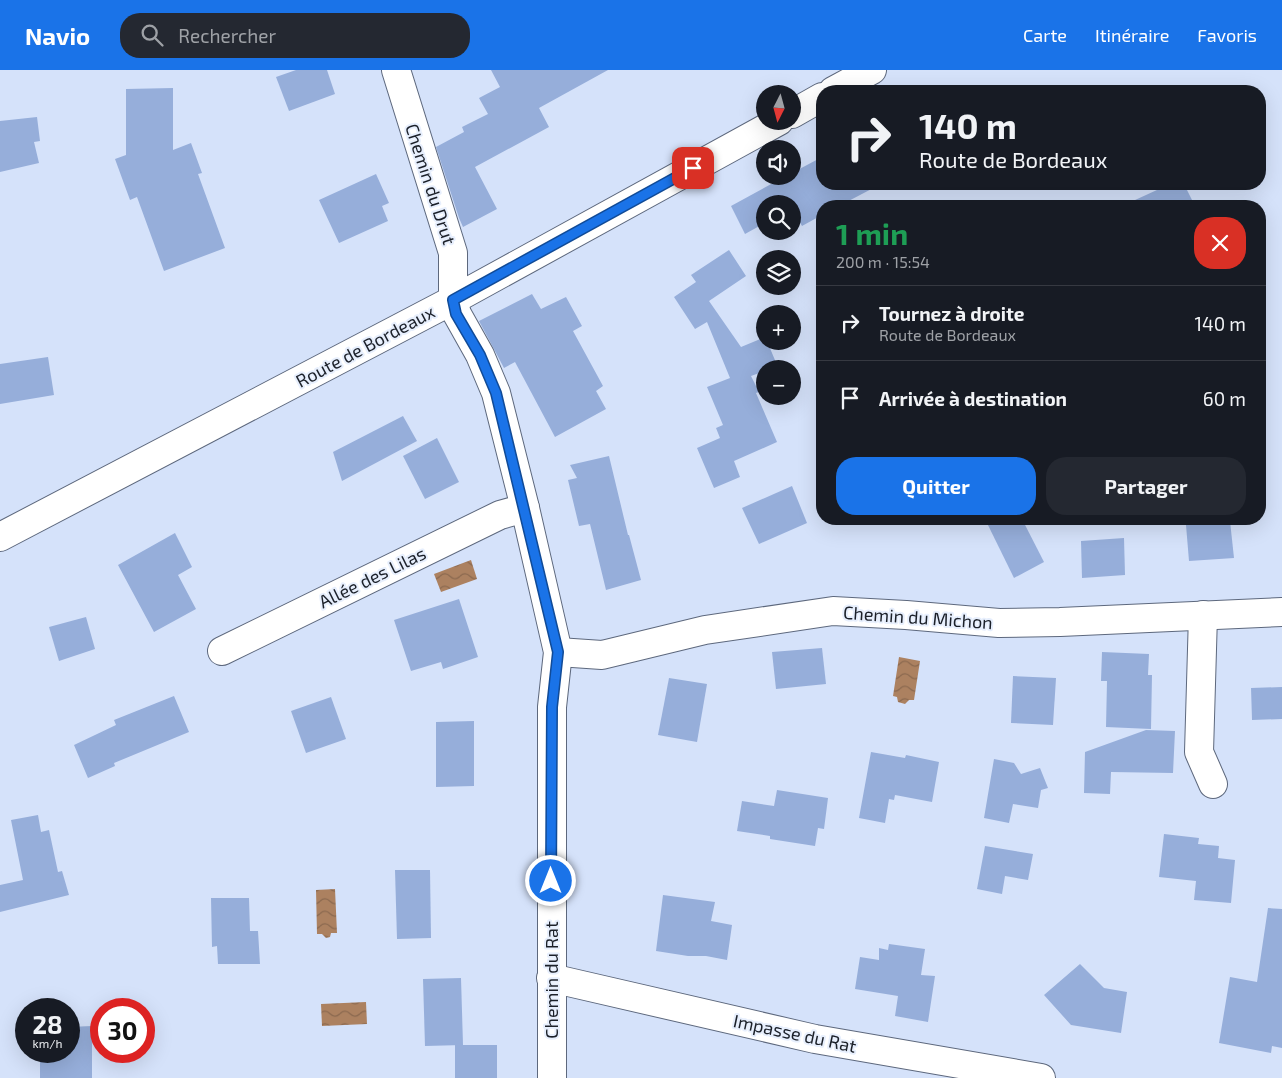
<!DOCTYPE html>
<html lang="fr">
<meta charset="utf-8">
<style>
body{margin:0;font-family:"Exo 2",sans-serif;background:#242831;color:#f1f3f6;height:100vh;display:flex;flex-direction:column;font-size:19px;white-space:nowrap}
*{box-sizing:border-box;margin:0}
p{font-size:16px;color:#9ea1a6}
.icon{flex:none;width:28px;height:28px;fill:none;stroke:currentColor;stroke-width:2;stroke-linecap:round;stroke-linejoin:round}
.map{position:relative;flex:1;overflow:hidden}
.sheet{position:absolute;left:816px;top:130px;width:450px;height:325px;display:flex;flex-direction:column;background:#171b24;border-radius:20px;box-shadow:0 5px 20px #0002}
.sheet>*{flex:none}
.banner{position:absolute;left:816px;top:15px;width:450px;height:105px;border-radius:20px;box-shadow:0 5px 20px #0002;background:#171b24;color:#f1f3f6;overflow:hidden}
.needle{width:32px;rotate:186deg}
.controls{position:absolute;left:756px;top:15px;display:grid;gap:10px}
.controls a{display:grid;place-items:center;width:45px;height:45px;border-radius:50%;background:#171b24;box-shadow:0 5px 20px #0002;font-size:25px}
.speed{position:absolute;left:15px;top:928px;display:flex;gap:10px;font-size:25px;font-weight:700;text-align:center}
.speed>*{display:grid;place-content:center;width:65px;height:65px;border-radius:50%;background:#171b24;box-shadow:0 5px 20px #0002;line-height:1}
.speed small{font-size:12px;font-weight:400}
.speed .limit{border:8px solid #d22;background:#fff;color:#111}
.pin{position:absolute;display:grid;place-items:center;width:42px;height:42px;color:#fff;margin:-21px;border-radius:10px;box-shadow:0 2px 8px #0006}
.me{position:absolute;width:55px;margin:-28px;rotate:0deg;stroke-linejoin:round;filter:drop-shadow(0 0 4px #0008)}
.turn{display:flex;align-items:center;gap:18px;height:105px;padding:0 20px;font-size:22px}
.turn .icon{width:65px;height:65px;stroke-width:2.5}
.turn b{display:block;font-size:35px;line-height:42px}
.round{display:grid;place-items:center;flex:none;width:52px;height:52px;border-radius:20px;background:#242831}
.summary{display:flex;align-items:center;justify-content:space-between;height:85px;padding:0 20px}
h1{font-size:30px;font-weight:700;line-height:38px;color:#1e9e55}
.cta{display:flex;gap:10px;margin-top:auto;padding:10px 20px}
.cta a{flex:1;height:58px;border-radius:20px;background:#1a73e8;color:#fff;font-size:20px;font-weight:700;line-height:58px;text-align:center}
.cta a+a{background:#242831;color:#f1f3f6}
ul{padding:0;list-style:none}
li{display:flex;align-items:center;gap:15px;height:75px;padding:0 20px;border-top:1px solid #363941}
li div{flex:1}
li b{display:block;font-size:19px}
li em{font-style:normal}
header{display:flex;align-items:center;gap:30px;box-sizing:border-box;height:70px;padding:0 25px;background:#1a73e8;color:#fff}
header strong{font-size:24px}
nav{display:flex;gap:28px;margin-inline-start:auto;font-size:18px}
.search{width:350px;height:45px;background:#242831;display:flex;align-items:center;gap:12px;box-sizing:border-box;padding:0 18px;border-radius:20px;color:#9ea1a6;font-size:19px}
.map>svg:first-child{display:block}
.water{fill:url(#water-waves)}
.building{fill:#96aeda}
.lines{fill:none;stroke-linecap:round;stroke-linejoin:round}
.street-casing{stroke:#5d687d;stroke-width:30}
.secondary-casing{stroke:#5d687d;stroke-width:30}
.street{stroke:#fff;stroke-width:28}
.secondary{stroke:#fff;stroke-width:28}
.route-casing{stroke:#114b97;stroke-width:12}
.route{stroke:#1a73e8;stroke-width:9}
.labels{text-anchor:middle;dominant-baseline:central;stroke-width:4;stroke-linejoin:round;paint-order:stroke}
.street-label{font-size:18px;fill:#1b2029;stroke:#e7effd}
</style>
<header>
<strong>Navio</strong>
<div class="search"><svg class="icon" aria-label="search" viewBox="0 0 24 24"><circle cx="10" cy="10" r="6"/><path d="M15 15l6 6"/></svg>Rechercher</div>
<nav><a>Carte</a><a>Itinéraire</a><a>Favoris</a></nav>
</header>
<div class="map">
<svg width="1282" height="1008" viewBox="0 0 1282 1008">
<defs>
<pattern id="water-waves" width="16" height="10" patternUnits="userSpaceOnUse" patternTransform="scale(1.25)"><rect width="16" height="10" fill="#ac8160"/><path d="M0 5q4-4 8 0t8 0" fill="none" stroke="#8b694f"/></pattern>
</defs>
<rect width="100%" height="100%" fill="#d5e2fa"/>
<g class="water">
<path d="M 471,490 L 477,509 L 441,522 L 434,504 Z"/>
<path d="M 899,587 L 920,591 L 914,630 L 909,630 L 905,634 L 898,632 L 897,627 L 893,626 Z"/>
<path d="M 335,819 L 337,863 L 331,863 L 330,867 L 326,868 L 322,864 L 317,864 L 316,820 Z"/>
<path d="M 366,932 L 367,954 L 322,956 L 321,934 Z"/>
</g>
<g class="building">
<path d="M 296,0 L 327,0 L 335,24 L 289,41 L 276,7 Z"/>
<path d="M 491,0 L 608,0 L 539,38 L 549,57 L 475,97 L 497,139 L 463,157 L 459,148 L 436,77 L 464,62 L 462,57 L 488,44 L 479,28 L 500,17 Z"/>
<path d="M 173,18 L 173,80 L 191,73 L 202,103 L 198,104 L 225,178 L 164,201 L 137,127 L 130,130 L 115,89 L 126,85 L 126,19 Z"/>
<path d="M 37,47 L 40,71 L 34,72 L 39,93 L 0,102 L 0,51 Z"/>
<path d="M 822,87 L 822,114 L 881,114 L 839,136 L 822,136 L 822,145 L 802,156 L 792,139 L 792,134 L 765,134 L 765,153 L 745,164 L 731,136 L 786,106 L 792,106 L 792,103 Z"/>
<path d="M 376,104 L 389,133 L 382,136 L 388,151 L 339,173 L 319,130 Z"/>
<path d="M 1170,114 L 1184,114 L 1195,136 L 1122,136 Z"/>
<path d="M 729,180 L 746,206 L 709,231 L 741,277 L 765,267 L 765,271 L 767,271 L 777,295 L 765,299 L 765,301 L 751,306 L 759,322 L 756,323 L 777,372 L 734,391 L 740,407 L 714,418 L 697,378 L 720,368 L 716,358 L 723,355 L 707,317 L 730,308 L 707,252 L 695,259 L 674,227 L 696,212 L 691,205 Z"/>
<path d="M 532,224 L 541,239 L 566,227 L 582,256 L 573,261 L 603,316 L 596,321 L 606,339 L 555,367 L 515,292 L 504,298 L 479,251 Z"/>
<path d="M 48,287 L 54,325 L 0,334 L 0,294 Z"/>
<path d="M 403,346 L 417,371 L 342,411 L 333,382 Z"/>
<path d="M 437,368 L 459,412 L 425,429 L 403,386 Z"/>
<path d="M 609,386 L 628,465 L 629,465 L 641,510 L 606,520 L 590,454 L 579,456 L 568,410 L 577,408 L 570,395 Z"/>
<path d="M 792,416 L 807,453 L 759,474 L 742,438 Z"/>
<path d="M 985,449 L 1022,449 L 1044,492 L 1014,508 Z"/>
<path d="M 1230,451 L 1234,488 L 1189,491 L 1186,455 Z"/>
<path d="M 175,463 L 192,497 L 178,505 L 196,539 L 154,562 L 118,495 Z"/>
<path d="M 1124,468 L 1125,505 L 1082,508 L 1081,471 Z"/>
<path d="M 459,529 L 478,587 L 443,599 L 441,592 L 411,601 L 394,550 Z"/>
<path d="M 86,547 L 95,579 L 59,591 L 49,557 Z"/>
<path d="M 822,578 L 826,614 L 776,619 L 772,582 Z"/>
<path d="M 1102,582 L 1149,584 L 1148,605 L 1152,605 L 1151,659 L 1106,657 L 1107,611 L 1101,611 Z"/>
<path d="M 1013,606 L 1056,608 L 1053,655 L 1011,653 Z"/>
<path d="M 669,608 L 707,614 L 697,672 L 658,665 Z"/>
<path d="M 1282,617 L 1282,649 L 1252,650 L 1251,618 Z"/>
<path d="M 174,626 L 189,662 L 114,693 L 115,696 L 88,708 L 74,675 L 116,655 L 114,650 Z"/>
<path d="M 331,627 L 346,669 L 306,683 L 291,641 Z"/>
<path d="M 474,651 L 474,716 L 436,717 L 436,652 Z"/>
<path d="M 1146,660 L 1175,661 L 1173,703 L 1111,702 L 1110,724 L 1084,723 L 1085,682 Z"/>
<path d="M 871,682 L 905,688 L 906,685 L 939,692 L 932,732 L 895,725 L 894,730 L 889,729 L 885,753 L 859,748 Z"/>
<path d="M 994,689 L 1014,693 L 1021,704 L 1040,698 L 1048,718 L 1041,720 L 1038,738 L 1013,734 L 1009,753 L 984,748 Z"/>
<path d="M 777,720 L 828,728 L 824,759 L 818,758 L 815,776 L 770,769 L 770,766 L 737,761 L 742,731 L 774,736 Z"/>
<path d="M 38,745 L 41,762 L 49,760 L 58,802 L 62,801 L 69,825 L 0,842 L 0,815 L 23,810 L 11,750 Z"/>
<path d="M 1164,764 L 1199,768 L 1198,774 L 1219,776 L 1218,788 L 1235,790 L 1231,833 L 1194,830 L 1196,811 L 1159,807 Z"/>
<path d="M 985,776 L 1033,784 L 1028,810 L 1005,806 L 1002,824 L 977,819 Z"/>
<path d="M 395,800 L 430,800 L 431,868 L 397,869 Z"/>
<path d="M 663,825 L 715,832 L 711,851 L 732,855 L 727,890 L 706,886 L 688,886 L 656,881 Z"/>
<path d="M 211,828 L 249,828 L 250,861 L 258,861 L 260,894 L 218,894 L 217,876 L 212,877 Z"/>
<path d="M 1268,838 L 1282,839 L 1282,978 L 1272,976 L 1271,983 L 1219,973 L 1230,907 L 1257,912 Z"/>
<path d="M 889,874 L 925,879 L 921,905 L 935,906 L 928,952 L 895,946 L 898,926 L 855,919 L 860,887 L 879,890 L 879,878 L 888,880 Z"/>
<path d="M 1080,894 L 1104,918 L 1127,922 L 1121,963 L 1071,955 L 1044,925 Z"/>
<path d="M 461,908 L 463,975 L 425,976 L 423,909 Z"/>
<path d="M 92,956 L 92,1008 L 40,1008 L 40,981 L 69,981 L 69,957 Z"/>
<rect x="455" y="975" width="42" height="33"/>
</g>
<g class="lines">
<g class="street-casing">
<g id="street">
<path d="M 396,0 L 453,183 L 453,230 L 457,244 L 480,285 L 496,323 L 525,438 L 558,582 L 552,637 L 552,1008"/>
<path d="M 1203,545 L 1199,682 L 1213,714"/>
<path d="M 222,581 L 500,445 L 525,438"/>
<path d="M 558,582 L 602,585 L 705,560 L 833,541 L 906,545 L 999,553 L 1060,552 L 1282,542"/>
<path d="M 551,908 L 815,969 L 1041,1008"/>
</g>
</g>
<g class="secondary-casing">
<g id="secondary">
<path d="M 833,21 L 872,0"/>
<path d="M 792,44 L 822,27"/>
<path d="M 0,467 L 453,230 L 779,51"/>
</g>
</g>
<use href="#street" class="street"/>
<use href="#secondary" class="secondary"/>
</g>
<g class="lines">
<g class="route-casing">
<path id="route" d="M 551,811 L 552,637 L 558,582 L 496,323 L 480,285 L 456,244 L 453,230 L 693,98"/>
</g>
<use href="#route" class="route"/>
</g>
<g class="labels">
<g class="street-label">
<text transform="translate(431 114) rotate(72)">Chemin du Drut</text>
<text transform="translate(365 276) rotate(-28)">Route de Bordeaux</text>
<text transform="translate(372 507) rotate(-26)">Allée des Lilas</text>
<text transform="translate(918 547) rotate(4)">Chemin du Michon</text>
<text transform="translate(551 910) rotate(-90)">Chemin du Rat</text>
<text transform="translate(795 963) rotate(12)">Impasse du Rat</text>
</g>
</g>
</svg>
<div class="controls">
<a><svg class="needle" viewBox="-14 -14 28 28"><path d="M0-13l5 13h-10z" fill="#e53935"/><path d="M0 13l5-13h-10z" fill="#9ea1a6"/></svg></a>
<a><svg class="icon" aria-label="sound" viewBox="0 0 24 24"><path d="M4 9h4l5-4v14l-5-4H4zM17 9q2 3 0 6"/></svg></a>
<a><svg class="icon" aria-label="search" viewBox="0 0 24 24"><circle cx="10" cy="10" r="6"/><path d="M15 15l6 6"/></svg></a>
<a><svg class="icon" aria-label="layers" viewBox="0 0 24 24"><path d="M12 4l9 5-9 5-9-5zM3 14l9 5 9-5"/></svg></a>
<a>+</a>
<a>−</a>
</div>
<div class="speed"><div>28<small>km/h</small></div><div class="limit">30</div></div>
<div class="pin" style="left:693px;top:98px;background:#d93025"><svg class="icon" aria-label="arrive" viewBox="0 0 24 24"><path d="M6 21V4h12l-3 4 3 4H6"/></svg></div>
<svg class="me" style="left:551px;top:811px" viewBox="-20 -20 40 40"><circle r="17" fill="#1a73e8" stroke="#fff" stroke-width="3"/><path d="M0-11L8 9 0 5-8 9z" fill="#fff"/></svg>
<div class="banner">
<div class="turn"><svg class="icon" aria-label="right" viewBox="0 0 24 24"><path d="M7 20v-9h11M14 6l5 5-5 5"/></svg><div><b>140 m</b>Route de Bordeaux</div></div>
</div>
<section class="sheet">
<div class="summary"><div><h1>1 min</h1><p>200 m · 15:54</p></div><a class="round" style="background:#d93025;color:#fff"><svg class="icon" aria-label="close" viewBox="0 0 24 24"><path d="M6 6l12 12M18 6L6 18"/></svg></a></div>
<ul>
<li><svg class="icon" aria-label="right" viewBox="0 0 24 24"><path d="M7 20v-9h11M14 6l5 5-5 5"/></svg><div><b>Tournez à droite</b><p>Route de Bordeaux</p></div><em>140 m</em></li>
<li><svg class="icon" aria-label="arrive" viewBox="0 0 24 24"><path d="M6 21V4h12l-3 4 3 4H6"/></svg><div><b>Arrivée à destination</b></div><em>60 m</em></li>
</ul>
<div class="cta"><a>Quitter</a><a>Partager</a></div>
</section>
</div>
